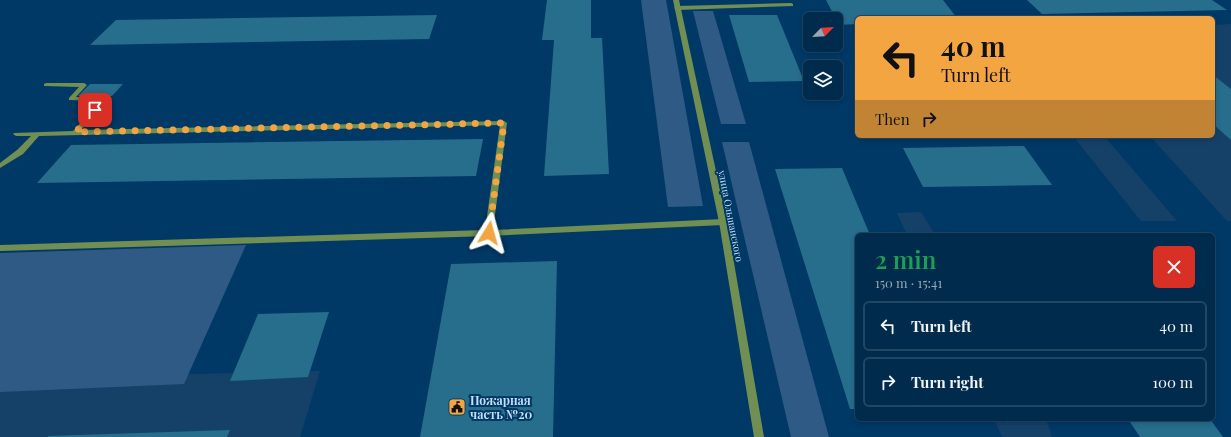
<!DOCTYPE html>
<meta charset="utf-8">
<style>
body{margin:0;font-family:"Playfair Display",serif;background:#0e3756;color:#f1f3f6;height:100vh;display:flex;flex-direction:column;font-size:15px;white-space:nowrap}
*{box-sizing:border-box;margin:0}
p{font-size:13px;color:#95a7b5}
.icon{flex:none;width:22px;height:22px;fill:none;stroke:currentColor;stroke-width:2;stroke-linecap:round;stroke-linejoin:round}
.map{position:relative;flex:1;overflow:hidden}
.details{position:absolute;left:855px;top:233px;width:360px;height:188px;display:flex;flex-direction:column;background:#002b4c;border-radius:6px;box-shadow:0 2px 6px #0003,0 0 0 1px #224764}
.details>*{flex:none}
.guide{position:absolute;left:855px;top:16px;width:360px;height:122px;border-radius:6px;box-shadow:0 2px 6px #0003,0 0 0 1px #224764;background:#f2a541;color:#111;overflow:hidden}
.needle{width:26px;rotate:66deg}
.fabs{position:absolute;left:803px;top:12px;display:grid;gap:8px}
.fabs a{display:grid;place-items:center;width:40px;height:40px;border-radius:6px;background:#002b4c;box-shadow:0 2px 6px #0003,0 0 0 1px #224764;font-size:20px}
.pin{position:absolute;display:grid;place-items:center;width:34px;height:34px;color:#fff;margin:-17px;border-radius:8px;box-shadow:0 2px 6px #0006}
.me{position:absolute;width:44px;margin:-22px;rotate:8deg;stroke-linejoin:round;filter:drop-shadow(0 0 3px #0008)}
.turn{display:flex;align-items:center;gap:14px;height:84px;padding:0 20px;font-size:18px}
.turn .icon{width:52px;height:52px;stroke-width:2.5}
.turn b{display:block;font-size:28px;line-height:34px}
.then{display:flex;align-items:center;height:38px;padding:0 20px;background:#0003;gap:8px;font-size:15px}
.round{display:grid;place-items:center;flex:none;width:42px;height:42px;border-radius:6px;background:#0e3756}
.overview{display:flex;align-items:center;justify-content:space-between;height:68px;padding:0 20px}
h1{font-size:24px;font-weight:600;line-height:30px;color:#1e9e55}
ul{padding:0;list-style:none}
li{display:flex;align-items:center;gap:12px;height:50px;margin:0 8px 6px;padding:0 12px;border:2px solid #224764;border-radius:6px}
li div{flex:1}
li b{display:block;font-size:15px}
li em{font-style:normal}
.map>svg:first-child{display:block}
.built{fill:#154169}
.green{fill:#2e5a85}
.building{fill:#266e8c}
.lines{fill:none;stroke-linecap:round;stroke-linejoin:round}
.service{fill:#728f53;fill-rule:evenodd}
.minor{fill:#728f53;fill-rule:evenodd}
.route{stroke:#f2a541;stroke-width:7;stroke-dasharray:0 12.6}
.labels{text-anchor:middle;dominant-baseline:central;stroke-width:4;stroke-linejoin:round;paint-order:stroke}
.street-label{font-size:10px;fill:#c5dffb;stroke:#003966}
.near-poi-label{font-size:12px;font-weight:bold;fill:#c5dffb;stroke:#003966;text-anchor:start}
</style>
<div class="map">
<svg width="1231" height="437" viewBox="0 0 1231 437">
<rect width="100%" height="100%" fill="#003966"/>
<g class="built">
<path d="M 1231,24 L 1231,221 L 1227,221 L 1150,136 L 1213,136 L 1213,25 Z"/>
<path d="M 1073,136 L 1104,136 L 1177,221 L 1141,221 Z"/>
<path d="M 921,212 L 935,235 L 907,235 L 897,213 Z"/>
<path d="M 320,371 L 300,437 L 0,437 L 0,379 Z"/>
<path d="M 994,419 L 1046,419 L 1052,437 L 1002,437 Z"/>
</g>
<g class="green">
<path d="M 641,0 L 666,0 L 703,206 L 668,207 Z"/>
<path d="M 693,11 L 713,11 L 746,124 L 721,124 Z"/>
<path d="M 722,142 L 749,142 L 829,437 L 791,437 Z"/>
<path d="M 246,245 L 184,384 L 0,392 L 0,253 Z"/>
</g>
<g class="building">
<path d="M 547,0 L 591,0 L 591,38 L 602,38 L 609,174 L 544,176 L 554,40 L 542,40 Z"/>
<path d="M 826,0 L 943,0 L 957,18 L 857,18 L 857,24 L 839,25 Z"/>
<path d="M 1027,0 L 1212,0 L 1227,10 L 1042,14 Z"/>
<path d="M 437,15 L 429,39 L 90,45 L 116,20 Z"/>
<path d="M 729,15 L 777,15 L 804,81 L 749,82 Z"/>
<path d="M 1213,75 L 1231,89 L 1231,140 L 1213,124 Z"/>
<path d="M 90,84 L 123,84 L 112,96 L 78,96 Z"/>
<path d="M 483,139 L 476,176 L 37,183 L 71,145 Z"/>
<path d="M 1024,146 L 1052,185 L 923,187 L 903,148 Z"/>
<path d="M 842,168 L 870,235 L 857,235 L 857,409 L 850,409 L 775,169 Z"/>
<path d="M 557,261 L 553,437 L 420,437 L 451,264 Z"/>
<path d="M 329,312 L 308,377 L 230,381 L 258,314 Z"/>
<path d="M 1128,419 L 1210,419 L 1223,437 L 1140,437 Z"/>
<path d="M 230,430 L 227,437 L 48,437 L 48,436 Z"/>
</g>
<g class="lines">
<g class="service">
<path d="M 791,3 L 793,4 L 793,6 L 677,10 L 674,8 L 677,6 Z"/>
<path d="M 46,83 L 84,83 L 87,85 L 76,97 L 107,98 L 107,100 L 81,130 L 504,121 L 507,123 L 493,230 L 723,219 L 727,222 L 723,225 L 489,236 L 0,251 L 0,245 L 485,230 L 500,125 L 39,136 L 23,154 L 0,168 L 0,163 L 17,150 L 31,136 L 16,136 L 13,134 L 14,133 L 73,131 L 100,101 L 69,100 L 69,98 L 79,87 L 44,86 L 44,84 Z"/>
</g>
<path class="minor" d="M 673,0 L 679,0 L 727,222 L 764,437 L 754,437 L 719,222 Z"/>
</g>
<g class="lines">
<path class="route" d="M 95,110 L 76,132 L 504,123 L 489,233"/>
</g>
<defs>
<g id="civic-square" transform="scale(0.9)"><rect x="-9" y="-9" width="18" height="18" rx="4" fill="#f2a541" stroke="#003966"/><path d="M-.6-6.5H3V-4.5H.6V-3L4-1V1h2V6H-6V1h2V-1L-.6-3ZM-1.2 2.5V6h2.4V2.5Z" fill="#111"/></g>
</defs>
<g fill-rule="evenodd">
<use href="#civic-square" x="457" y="407"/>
</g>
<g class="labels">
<g class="street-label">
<text transform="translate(731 216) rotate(79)">улица Ольшанского</text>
</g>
<g class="near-poi-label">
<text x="470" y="400">Пожарная<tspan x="470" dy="14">часть №20</tspan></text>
</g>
</g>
</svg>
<div class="fabs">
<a><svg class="needle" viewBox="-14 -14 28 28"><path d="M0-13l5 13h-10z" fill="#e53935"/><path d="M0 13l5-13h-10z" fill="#95a7b5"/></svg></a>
<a><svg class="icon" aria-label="layers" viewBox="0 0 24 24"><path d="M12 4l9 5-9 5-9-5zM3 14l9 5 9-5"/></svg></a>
</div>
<div class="pin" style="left:95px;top:110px;background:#d93025"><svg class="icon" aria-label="arrive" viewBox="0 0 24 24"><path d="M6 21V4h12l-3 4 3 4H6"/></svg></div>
<svg class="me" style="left:489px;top:233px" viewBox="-20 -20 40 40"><path d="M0-17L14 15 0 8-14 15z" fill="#f2a541" stroke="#fff" stroke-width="4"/></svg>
<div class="guide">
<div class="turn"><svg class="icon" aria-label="left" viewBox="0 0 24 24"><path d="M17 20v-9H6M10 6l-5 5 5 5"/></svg><div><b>40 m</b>Turn left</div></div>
<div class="then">Then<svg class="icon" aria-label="right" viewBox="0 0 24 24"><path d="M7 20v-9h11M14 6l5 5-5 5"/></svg></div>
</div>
<section class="details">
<div class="overview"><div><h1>2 min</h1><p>150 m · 15:41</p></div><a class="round" style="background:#d93025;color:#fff"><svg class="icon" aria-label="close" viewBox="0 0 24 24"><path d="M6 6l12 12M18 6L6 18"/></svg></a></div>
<ul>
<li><svg class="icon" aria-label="left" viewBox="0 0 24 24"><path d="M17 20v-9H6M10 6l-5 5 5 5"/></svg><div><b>Turn left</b></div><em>40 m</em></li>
<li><svg class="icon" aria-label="right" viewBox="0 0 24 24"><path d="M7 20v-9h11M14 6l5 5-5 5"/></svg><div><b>Turn right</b></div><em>100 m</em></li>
</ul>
</section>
</div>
